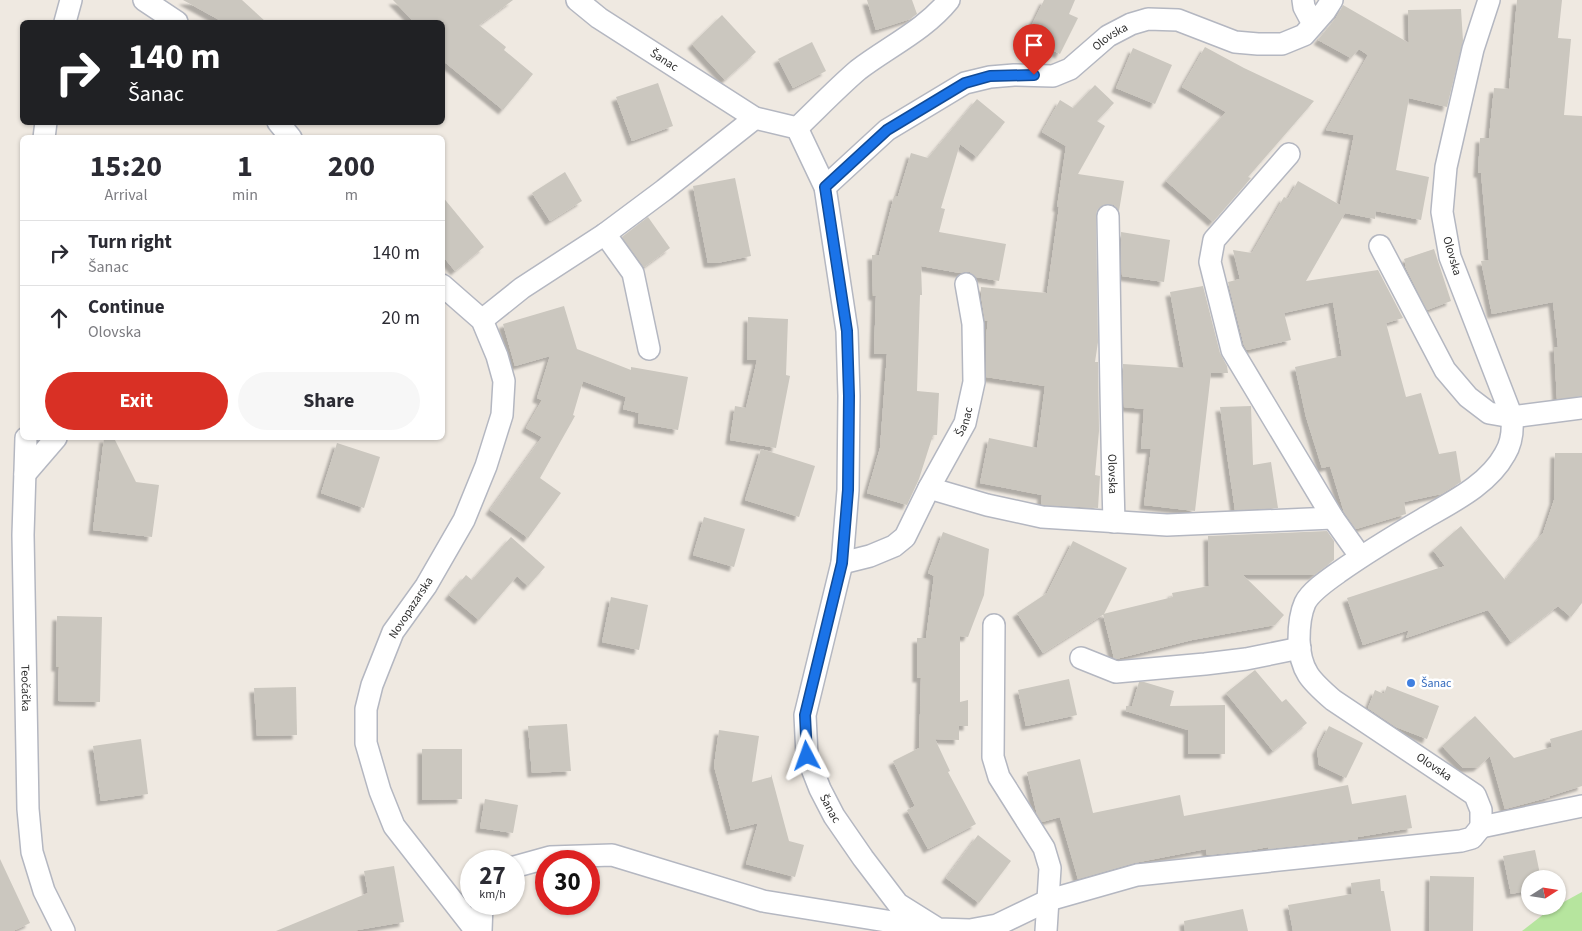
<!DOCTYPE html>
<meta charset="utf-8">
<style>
body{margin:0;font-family:"Source Sans 3",sans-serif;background:#f7f7f7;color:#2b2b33;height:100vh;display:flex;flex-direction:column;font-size:19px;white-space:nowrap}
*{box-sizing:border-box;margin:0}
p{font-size:16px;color:#7c7c81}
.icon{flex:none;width:28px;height:28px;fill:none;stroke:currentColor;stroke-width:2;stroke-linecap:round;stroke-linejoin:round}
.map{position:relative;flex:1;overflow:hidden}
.drawer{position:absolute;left:20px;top:135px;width:425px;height:305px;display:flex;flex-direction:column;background:#fff;border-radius:8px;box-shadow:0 1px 4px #0004}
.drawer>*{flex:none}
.hud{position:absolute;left:20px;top:20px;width:425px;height:105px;border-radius:8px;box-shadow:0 1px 4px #0004;background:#202124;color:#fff;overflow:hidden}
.needle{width:32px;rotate:78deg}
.fabs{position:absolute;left:1521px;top:870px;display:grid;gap:10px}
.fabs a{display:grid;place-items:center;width:45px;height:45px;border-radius:50%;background:#fff;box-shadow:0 1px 4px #0004;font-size:25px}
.speed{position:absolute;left:460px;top:850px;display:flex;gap:10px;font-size:25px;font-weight:700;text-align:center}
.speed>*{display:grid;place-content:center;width:65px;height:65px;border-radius:50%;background:#fff;box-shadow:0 1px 4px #0004;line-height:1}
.speed small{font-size:12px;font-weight:400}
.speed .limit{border:8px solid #d22;background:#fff;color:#111}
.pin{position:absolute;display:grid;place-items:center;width:42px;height:42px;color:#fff;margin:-51px -21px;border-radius:50% 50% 50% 0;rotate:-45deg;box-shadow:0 0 5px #0007}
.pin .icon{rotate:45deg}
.me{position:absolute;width:55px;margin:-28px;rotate:356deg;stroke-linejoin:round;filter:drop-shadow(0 0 4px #0008)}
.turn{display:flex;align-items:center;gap:18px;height:105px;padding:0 25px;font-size:22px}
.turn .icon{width:65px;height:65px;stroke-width:2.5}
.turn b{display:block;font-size:35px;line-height:42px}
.eta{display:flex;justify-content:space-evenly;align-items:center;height:85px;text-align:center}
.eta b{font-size:30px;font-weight:700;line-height:35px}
.action{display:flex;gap:10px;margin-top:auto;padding:10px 25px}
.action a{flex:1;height:58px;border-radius:30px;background:#d93025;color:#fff;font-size:20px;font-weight:700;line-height:58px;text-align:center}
.action a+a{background:#f7f7f7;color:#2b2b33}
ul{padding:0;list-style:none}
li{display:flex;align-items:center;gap:15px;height:65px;padding:0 25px;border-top:1px solid #e1e1e2}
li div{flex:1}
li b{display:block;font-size:19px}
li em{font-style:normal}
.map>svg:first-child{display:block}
.green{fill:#b6e59e}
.building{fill:#cbc7bf;filter:url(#shadow)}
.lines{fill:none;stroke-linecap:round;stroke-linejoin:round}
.street-casing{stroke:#b4b7c1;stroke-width:24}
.street{stroke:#fff;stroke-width:21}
.route-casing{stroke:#114b97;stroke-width:12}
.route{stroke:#1a73e8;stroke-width:9}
.shop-dot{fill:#3f7fe0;stroke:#fff;stroke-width:2}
.labels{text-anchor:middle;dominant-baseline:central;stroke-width:5;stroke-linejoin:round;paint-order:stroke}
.street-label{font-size:12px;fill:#2e2e2e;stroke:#fff}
.shop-label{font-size:12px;fill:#366cbe;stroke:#fff;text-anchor:start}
</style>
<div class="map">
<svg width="1582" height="931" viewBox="0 0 1582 931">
<defs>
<filter id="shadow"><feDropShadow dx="-4.5" dy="4.5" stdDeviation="1" flood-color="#0004"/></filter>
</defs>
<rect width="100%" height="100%" fill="#efe9e1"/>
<path class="green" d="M 1582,892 L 1582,931 L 1522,931 L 1549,910 Z"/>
<g class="building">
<path d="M 183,0 L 242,0 L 266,22 L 223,22 Z"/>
<path d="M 393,0 L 513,0 L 479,25 L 506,47 L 504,50 L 533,74 L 503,110 L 442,60 L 442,22 L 414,22 Z"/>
<path d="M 867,0 L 912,0 L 917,14 L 910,19 L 876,30 Z"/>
<path d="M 1044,0 L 1075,0 L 1069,14 L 1078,18 L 1060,54 L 1026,37 Z"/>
<path d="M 1517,0 L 1562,0 L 1558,38 L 1571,39 L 1564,115 L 1582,116 L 1582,396 L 1557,399 L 1554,347 L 1558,347 L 1553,302 L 1492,314 L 1481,261 L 1489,260 L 1481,173 L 1478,173 L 1480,138 L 1489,138 L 1494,88 L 1509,89 Z"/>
<path d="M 1343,5 L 1409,43 L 1408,10 L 1461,9 L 1463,41 L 1447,107 L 1409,98 L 1396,170 L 1429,177 L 1421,220 L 1376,211 L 1375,219 L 1345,213 L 1306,281 L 1378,270 L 1403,318 L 1386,323 L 1406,397 L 1421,393 L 1439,454 L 1456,451 L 1461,482 L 1441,494 L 1404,502 L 1406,514 L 1356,529 L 1344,512 L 1330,466 L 1322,468 L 1306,417 L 1295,367 L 1342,356 L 1333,302 L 1284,313 L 1291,340 L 1247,350 L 1244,345 L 1228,282 L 1240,279 L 1233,250 L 1252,253 L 1284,197 L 1288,199 L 1298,181 L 1340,205 L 1354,135 L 1326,130 L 1368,55 L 1359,49 L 1351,58 L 1318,40 L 1336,18 Z"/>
<path d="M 722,15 L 756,52 L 725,80 L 692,44 Z"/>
<path d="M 812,42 L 826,71 L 793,88 L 778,59 Z"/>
<path d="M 1205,47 L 1244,68 L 1314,101 L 1248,177 L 1251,178 L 1213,222 L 1166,181 L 1226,112 L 1182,87 Z"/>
<path d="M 1133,48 L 1172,65 L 1155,104 L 1116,88 Z"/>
<path d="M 658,83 L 673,126 L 632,141 L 616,97 Z"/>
<path d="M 1095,85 L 1114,103 L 1097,121 L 1105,126 L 1078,174 L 1124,181 L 1119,211 L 1114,205 L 1107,204 L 1101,206 L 1097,210 L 1096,216 L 1098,342 L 1095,362 L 1098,362 L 1099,431 L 1095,475 L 1100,476 L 1098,508 L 1044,505 L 1041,504 L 1042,495 L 980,483 L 989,438 L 1037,448 L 1045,386 L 986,377 L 986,337 L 988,321 L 985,321 L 981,295 L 981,287 L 1047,293 L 1059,207 L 1057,207 L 1066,146 L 1042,132 L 1060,100 L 1073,108 Z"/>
<path d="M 977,99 L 1005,122 L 977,157 L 960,144 L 941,208 L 945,209 L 939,232 L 1006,244 L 999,281 L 976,277 L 970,272 L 964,272 L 960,273 L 921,266 L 922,295 L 920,295 L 917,391 L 939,393 L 937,435 L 933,435 L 919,479 L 907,505 L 867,493 L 880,448 L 887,354 L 874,354 L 876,296 L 873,296 L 872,255 L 879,255 L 894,196 L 898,196 L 911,153 L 928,158 Z"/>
<path d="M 565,172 L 582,201 L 550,221 L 532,193 Z"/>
<path d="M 735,178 L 751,256 L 717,263 L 708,263 L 693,186 Z"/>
<path d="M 442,196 L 484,247 L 455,271 L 442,255 Z"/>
<path d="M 648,217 L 670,248 L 644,267 L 622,237 Z"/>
<path d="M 1121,232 L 1170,240 L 1164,282 L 1122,276 Z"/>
<path d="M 1434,249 L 1451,301 L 1427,310 L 1405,266 L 1406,266 L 1404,259 Z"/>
<path d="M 1203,286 L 1220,353 L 1227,366 L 1228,373 L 1211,373 L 1195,511 L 1144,505 L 1151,449 L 1141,449 L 1144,409 L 1124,407 L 1123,364 L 1184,368 L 1170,292 Z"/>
<path d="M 564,306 L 577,349 L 631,370 L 631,367 L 688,377 L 678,430 L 638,423 L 639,413 L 623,409 L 626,397 L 583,381 L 573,415 L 575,416 L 540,478 L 561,493 L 528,538 L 490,510 L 542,437 L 526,428 L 542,400 L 537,398 L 550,356 L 515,366 L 503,324 Z"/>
<path d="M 748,317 L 788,319 L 786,375 L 790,376 L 776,448 L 730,440 L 735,406 L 746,408 L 757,360 L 747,360 Z"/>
<path d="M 1251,406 L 1253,465 L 1271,462 L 1278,508 L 1235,510 L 1220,407 Z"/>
<path d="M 104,438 L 114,438 L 136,482 L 159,485 L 152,537 L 93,530 Z"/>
<path d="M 337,443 L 380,457 L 364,508 L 321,493 Z"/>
<path d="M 761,449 L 815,466 L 799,517 L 745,500 Z"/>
<path d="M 1555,453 L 1582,453 L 1582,603 L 1571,617 L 1558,606 L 1511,642 L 1488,610 L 1406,638 L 1409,630 L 1363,645 L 1347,598 L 1445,566 L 1433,550 L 1461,526 L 1505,580 L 1543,533 L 1554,500 Z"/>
<path d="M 704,517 L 745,529 L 734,567 L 693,555 Z"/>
<path d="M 1327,531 L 1334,541 L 1334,560 L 1314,575 L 1243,575 L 1284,615 L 1275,625 L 1192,640 L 1116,659 L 1114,658 L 1103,614 L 1173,597 L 1172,593 L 1209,586 L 1208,536 Z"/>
<path d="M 943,532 L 989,549 L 984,595 L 968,637 L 960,636 L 960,702 L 968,700 L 968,726 L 959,726 L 959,740 L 935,739 L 950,771 L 948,772 L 976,824 L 928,849 L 907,810 L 915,806 L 893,761 L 919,748 L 921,678 L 917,678 L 917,638 L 926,638 L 934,576 L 928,573 Z"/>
<path d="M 511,537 L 545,567 L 528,586 L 517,576 L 479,620 L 449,595 L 466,575 L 472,580 Z"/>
<path d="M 1073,541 L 1127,568 L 1104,614 L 1043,653 L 1017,613 L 1047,593 Z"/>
<path d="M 611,597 L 648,605 L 639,650 L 602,642 Z"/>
<path d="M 57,616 L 102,617 L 100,702 L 58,701 L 59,667 L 56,667 Z"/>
<path d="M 1255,670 L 1282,702 L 1286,699 L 1307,723 L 1273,751 L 1226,693 Z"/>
<path d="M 1069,679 L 1077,715 L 1026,726 L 1018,690 Z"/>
<path d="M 1139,682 L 1144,682 L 1174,691 L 1170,706 L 1225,705 L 1225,754 L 1188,754 L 1188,730 L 1126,711 L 1126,706 L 1132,706 Z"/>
<path d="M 1387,686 L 1439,706 L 1427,739 L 1396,727 L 1368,708 L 1375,690 L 1384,694 Z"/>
<path d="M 296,687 L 297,735 L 257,736 L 254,688 Z"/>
<path d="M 1475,716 L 1514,758 L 1552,747 L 1550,739 L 1582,730 L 1582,786 L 1550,796 L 1550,797 L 1505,809 L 1490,756 L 1478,767 L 1463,768 L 1442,746 Z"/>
<path d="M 567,724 L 571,771 L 532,773 L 528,726 Z"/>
<path d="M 1329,726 L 1363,743 L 1346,778 L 1319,765 L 1317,750 Z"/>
<path d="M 719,730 L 759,736 L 752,782 L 771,777 L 771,774 L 789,841 L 804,845 L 795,877 L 746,864 L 758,823 L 731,830 L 714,766 Z"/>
<path d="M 141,739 L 148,794 L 101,801 L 93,746 Z"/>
<path d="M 422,749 L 462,749 L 462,799 L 422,800 Z"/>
<path d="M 1080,759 L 1093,813 L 1180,795 L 1184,816 L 1348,785 L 1352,804 L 1406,795 L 1412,828 L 1358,837 L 1358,839 L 1268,849 L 1268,847 L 1247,851 L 1207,855 L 1206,849 L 1134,863 L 1078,879 L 1060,817 L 1042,822 L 1037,814 L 1027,772 Z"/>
<path d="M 485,799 L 518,805 L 513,833 L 480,828 Z"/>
<path d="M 978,835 L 1011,861 L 979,903 L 946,878 Z"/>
<path d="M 1535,850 L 1541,879 L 1530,879 L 1530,890 L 1511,894 L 1503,856 Z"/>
<path d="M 0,859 L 30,923 L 13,931 L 0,931 Z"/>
<path d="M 394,866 L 404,922 L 352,931 L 276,931 L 368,893 L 364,871 Z"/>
<path d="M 1430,876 L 1474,877 L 1473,931 L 1429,931 Z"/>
<path d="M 1380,879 L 1381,891 L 1384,891 L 1391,931 L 1293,931 L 1288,905 L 1352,894 L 1351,883 Z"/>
<path d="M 1243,909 L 1248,931 L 1185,931 L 1184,921 Z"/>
</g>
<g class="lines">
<g class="street-casing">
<g id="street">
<path d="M 144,0 L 177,22"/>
<path id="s1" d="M 577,0 L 599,18 L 755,118 L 797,128 L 825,187 L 847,331 L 849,396 L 848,490 L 842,563 L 805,715 L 807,756 L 820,789 L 834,816 L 863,858 L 898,904 L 938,929 L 970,930 L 997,925 L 1049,900 L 1137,875 L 1461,841 L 1472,838 L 1481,827"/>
<path d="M 1303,0 L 1304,7 L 1313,24"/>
<path d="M 65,22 L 71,0"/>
<path d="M 278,122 L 291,138"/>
<path d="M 797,128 C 817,109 837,88 858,70 C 888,47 925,30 949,0"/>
<path d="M 44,138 L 46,122"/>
<path d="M 1289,154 L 1214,240 L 1210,262 L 1232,350 L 1333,518 L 1360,556"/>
<path id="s2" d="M 825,187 L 887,130 L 965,83 L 990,77 L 1014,75 L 1053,76 L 1070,69 L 1108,36 L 1131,24 L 1148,19 L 1178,20 L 1235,42 L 1258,44 L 1282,44 L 1304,35 L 1325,11 L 1332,0"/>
<path id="s3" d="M 1108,216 C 1110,318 1111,420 1114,522"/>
<path d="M 605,234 L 633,273 L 649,349"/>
<path d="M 1380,246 L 1445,370 L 1468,397 L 1489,413 L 1512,417 L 1582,408"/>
<path d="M 442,285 L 482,320 L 497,356 L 504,381 L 502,415 L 486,466 L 464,520 L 426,586 L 393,632 L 372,685 L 366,709 L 366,743 L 380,791 L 394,826 L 476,931"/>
<path d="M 482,320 L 522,288 L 605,234 L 664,190 L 755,118"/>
<path id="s4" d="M 26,438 L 23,535 L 28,809 L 32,852 L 44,891 L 64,931"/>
<path d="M 25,474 L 56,438"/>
<path d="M 929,488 L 987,505 L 1042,517 L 1167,525 L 1333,518"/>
<path id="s5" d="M 842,563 L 870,556 L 894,546 L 905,537 L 929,488 L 965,423 L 974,382 L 973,324 L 966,284"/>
<path d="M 994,625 L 993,757 L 999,777 L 1044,848 L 1050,868 L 1046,931"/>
<path d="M 1081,658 L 1116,672 L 1205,664 L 1246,659 L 1300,648"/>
<path d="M 1481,827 L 1481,810 L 1475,795 L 1333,700 C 1311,681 1300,671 1299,640 C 1299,627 1300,614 1305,603 C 1310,592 1329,579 1339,572 C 1366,553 1394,536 1423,519 C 1452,502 1488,485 1505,454 C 1512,443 1513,430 1512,417 L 1450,257 L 1442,212 L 1446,167 L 1473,49 L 1489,0"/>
<path d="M 1481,827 L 1582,806"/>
<path d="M 514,867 L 550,857 L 612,855 L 763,901 L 930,928"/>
<path d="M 481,931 L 482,904"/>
</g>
</g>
<use href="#street" class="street"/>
</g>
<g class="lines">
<g class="route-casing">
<path id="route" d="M 807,756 L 805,715 L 842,563 L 848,490 L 849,396 L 847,331 L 825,187 L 887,130 L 965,83 L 990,76 L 1034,75"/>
</g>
<use href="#route" class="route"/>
</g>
<circle class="shop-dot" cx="1411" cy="683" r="5"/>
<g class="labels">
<g class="street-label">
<text stroke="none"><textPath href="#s2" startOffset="334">Olovska</textPath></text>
<text stroke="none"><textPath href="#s1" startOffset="106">Šanac</textPath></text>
<text transform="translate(1452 256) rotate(74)">Olovska</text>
<text stroke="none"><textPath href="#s5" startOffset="199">Šanac</textPath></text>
<text stroke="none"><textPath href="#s3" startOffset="258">Olovska</textPath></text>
<text transform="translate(411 608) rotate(-57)">Novopazarska</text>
<text stroke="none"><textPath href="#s4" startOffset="250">Teočačka</textPath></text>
<text transform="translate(1434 767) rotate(34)">Olovska</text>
<text stroke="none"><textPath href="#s1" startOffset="955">Šanac</textPath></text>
</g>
<g class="shop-label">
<text x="1421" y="683">Šanac</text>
</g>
</g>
</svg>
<div class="fabs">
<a><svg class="needle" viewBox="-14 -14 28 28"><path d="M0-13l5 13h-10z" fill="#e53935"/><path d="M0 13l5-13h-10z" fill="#7c7c81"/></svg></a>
</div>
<div class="speed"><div>27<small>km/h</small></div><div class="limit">30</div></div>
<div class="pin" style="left:1034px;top:75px;background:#d93025"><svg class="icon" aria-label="arrive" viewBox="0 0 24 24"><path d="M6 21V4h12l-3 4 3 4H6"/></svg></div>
<svg class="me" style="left:807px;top:756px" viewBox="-20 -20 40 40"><path d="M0-17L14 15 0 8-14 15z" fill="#1a73e8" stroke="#fff" stroke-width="4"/></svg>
<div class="hud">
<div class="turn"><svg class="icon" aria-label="right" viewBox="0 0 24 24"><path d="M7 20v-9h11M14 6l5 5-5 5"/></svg><div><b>140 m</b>Šanac</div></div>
</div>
<section class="drawer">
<div class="eta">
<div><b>15:20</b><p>Arrival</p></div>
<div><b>1</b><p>min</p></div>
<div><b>200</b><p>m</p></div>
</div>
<ul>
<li><svg class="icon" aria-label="right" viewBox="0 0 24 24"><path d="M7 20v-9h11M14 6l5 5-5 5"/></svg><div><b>Turn right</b><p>Šanac</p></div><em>140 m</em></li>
<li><svg class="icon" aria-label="ahead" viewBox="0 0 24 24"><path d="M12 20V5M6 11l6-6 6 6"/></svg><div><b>Continue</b><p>Olovska</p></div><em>20 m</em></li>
</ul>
<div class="action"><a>Exit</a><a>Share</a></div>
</section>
</div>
